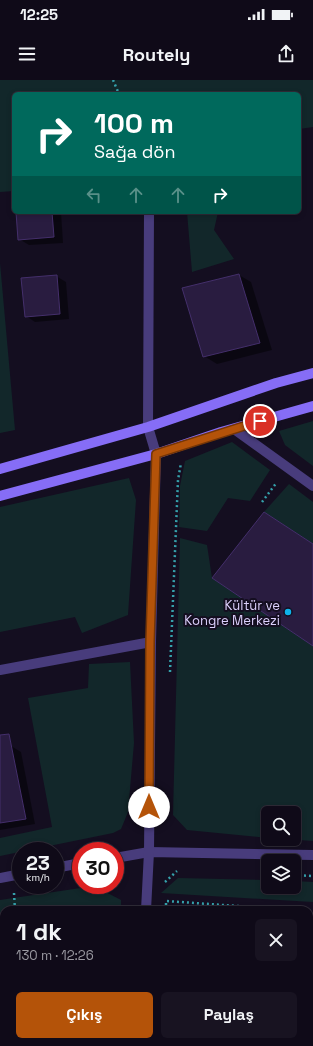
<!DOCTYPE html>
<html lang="tr">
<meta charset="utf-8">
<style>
body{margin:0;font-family:"Space Grotesk",sans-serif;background:#181321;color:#f1f3f6;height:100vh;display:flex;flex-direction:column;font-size:15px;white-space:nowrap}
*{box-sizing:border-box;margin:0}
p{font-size:13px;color:#9b9aa2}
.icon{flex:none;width:22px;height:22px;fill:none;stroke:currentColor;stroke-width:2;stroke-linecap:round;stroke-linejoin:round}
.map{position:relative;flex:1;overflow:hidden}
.side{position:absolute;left:0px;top:826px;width:313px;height:140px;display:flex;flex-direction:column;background:#0f0a18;border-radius:12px 12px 0 0;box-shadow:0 2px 6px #0003,0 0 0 1px #2f2b37}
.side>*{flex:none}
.guide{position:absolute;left:12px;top:12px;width:289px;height:122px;border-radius:6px;box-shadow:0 2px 6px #0003,0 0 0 1px #2f2b37;background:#00695c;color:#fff;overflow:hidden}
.controls{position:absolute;left:261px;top:726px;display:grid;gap:8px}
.controls a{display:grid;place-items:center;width:40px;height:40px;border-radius:6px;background:#0f0a18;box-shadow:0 2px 6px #0003,0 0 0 1px #2f2b37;font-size:20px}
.speed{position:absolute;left:12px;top:762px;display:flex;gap:8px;font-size:20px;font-weight:700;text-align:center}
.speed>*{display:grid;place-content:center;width:52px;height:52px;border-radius:50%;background:#0f0a18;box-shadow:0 2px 6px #0003,0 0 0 1px #2f2b37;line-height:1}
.speed small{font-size:10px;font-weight:400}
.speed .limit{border:6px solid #d22;background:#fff;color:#111}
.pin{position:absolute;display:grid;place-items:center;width:34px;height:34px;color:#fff;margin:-17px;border:2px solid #fff;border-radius:50%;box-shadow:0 1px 4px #0007}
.me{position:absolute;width:44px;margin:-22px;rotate:0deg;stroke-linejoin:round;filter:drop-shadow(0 0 3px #0008)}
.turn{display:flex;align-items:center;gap:14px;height:84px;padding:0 16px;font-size:18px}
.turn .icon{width:52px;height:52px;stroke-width:2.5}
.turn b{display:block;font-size:28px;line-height:34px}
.lanes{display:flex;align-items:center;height:38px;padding:0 16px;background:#0003;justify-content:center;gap:20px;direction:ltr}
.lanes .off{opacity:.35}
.round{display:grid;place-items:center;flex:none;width:42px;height:42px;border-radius:6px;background:#181321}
.overview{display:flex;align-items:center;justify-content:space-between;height:68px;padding:0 16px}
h1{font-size:24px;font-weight:600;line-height:30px}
.primary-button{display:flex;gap:8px;margin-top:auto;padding:8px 16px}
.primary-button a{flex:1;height:46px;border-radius:6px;background:#b45309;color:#fff;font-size:16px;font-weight:600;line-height:46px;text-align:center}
.primary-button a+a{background:#181321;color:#f1f3f6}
.status{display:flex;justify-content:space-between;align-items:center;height:28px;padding:0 20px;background:#0f0a18;direction:ltr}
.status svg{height:11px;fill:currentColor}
header{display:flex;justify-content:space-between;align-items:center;height:52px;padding:0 16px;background:#0f0a18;font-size:18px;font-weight:600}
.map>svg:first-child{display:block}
.green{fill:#12272a}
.shadow{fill:#0007}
.building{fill:#291c40;stroke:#442f6b}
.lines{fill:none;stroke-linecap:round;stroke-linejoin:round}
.path{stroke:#35a1ab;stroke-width:2.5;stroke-dasharray:2 3;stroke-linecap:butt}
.lane{stroke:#483c7c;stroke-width:10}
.street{stroke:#483c7c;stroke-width:10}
.secondary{stroke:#866df6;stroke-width:10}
.route-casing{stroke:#753606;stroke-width:10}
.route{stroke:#b45309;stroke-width:7}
.poi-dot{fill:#0eb3eb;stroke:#140e20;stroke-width:1.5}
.labels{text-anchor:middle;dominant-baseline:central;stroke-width:4;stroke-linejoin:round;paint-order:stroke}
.poi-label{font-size:13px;fill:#dcd1fc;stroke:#140e20;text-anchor:end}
</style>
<div class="status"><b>12:25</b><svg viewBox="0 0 49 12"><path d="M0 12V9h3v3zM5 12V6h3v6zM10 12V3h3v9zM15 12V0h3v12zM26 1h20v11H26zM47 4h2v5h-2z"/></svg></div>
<header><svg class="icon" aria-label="menu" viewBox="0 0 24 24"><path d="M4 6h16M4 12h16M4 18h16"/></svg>Routely<svg class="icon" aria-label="share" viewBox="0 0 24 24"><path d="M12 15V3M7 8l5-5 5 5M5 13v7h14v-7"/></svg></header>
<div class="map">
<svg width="313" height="966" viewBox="0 0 313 966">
<rect width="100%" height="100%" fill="#140e20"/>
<g class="green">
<path d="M 0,0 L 313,0 L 313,47 L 299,49 L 299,14 L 14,14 L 14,111 L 0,112 Z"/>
<path d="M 187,132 L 218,132 L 214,150 L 234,179 L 192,192 Z"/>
<path d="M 0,183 L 15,350 L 0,353 Z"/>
<path d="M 313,341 L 313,386 L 285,365 L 279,351 Z"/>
<path d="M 232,362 L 270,390 L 250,421 L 228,418 L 207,451 L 179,447 L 180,406 L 185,381 Z"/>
<path d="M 129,398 L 136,420 L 128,535 L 82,553 L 75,537 L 0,552 L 0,427 Z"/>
<path d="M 289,404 L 313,422 L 313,464 L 264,432 Z"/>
<path d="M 180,458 L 207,465 L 212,498 L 313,566 L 313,761 L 285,759 L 294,759 L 294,733 L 268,733 L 268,758 L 187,750 L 173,735 Z"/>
<path d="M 130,582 L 134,663 L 128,732 L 121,749 L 113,753 L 0,776 L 0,758 L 52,747 L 28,618 L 88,608 L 89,584 Z"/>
<path d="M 178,798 L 268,800 L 268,807 L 294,807 L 294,801 L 313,802 L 313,822 L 161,813 Z"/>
<path d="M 94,806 L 121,820 L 121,830 L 4,830 L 4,924 L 0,924 L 0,820 Z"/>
<path d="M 309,918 L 313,919 L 313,936 L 309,935 Z"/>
</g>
<g class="shadow">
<path d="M 17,132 L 61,132 L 63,163 L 29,165 L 19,159 Z"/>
<path d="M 239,195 L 251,202 L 272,270 L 217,284 L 204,276 Z"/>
<path d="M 56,196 L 66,202 L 69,239 L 35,242 L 26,236 Z"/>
<path d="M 265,433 L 313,464 L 313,564 Z"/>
<path d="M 11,666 L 21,672 L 35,744 L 0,750 L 0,668 Z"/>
<path d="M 309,840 L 313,841 L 313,906 L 309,906 Z"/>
<path d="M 309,954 L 313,954 L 313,966 L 164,966 L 164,962 L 309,962 Z"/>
</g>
<g class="building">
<path d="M 16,132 L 52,132 L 54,157 L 18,160 Z"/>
<path d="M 239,194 L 260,263 L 203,277 L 182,208 Z"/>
<path d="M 57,195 L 60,234 L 25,237 L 21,198 Z"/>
<path d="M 264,432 L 313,464 L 313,566 L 212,498 Z"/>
<path d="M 9,654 L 26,739 L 0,743 L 0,655 Z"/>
</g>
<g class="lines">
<g class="path">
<path d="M 113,0 L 119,14"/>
<path d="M 262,422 L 277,402"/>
<path d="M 170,592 L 178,400 L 181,383"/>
<path d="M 294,795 L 313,796"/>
<path d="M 165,802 L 177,791"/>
<path d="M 14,813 L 15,830"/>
<path d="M 166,830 L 166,821 L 295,830"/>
<path d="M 309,831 L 313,831"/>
<path d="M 309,910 L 313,910"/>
<path d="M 309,940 L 313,940"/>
<path d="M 6,966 L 7,962"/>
</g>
<g class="lane">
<path d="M 148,347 L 149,132"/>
<path d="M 234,349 L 313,406"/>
<path d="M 0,590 L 151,562"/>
</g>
<g class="street">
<path d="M 115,778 L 149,772 L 313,775"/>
<path d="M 55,788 L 81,783"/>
<path d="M 0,798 L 21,794"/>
<path d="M 146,830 L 149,772 L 151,562 L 156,374 L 148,347"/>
<path d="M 138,966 L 138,962"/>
</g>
<g class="secondary">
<path d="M 0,389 L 148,347 L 276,303 L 313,293"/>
<path d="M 0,416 L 156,374 L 221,352 L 313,326"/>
</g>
</g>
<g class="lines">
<g class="route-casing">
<path id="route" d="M 149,727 L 150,562 L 156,374 L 260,341"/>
</g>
<use href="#route" class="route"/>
</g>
<circle class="poi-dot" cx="288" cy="532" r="4"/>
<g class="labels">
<g class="poi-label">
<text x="280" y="525">Kültür ve<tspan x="280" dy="15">Kongre Merkezi</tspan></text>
</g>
</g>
</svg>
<div class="controls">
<a><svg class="icon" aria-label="search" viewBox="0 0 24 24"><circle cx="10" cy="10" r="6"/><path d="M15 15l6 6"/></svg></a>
<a><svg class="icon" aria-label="layers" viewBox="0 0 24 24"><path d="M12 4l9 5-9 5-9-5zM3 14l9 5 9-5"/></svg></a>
</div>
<div class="speed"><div>23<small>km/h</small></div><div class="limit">30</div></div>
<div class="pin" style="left:260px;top:341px;background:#d93025"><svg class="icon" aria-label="arrive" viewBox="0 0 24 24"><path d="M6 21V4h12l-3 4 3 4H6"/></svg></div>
<svg class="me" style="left:149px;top:727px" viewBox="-20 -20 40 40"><circle r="19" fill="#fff"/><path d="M0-13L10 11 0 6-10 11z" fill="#b45309"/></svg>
<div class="guide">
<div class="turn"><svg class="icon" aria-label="right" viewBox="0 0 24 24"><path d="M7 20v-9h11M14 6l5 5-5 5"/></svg><div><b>100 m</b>Sağa dön</div></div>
<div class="lanes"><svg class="icon off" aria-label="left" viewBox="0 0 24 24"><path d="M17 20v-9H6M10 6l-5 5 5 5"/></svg><svg class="icon off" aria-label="ahead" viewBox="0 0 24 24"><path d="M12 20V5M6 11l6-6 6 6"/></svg><svg class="icon off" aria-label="ahead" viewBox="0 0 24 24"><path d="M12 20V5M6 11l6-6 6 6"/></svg><svg class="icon" aria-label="right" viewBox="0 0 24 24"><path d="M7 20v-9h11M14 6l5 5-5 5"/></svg></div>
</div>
<section class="side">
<div class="overview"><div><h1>1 dk</h1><p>130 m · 12:26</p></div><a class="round"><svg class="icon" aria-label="close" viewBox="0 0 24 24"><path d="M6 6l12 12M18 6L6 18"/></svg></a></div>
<div class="primary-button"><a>Çıkış</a><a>Paylaş</a></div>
</section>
</div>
